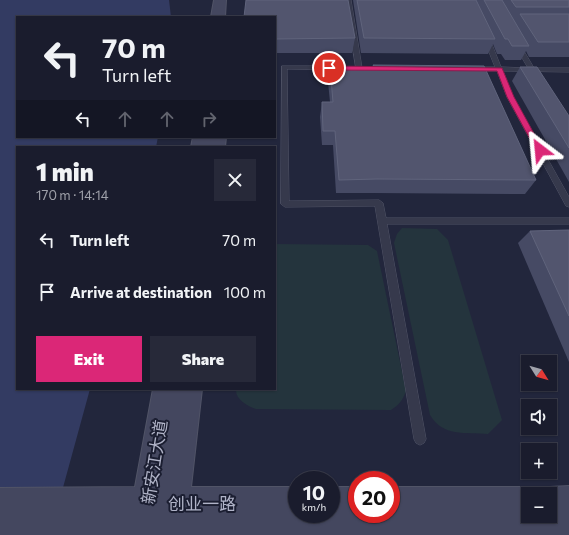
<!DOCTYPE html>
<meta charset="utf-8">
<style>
body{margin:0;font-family:Commissioner,"Noto Sans SC",sans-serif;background:#272939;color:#f1f3f6;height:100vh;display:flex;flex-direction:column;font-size:15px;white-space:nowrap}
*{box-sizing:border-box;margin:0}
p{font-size:13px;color:#9fa1aa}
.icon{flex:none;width:22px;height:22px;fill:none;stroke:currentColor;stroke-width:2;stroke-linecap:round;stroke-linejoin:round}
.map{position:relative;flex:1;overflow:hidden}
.side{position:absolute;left:16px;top:146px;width:260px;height:244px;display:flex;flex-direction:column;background:#1a1c2d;border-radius:0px;box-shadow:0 1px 3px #0004,0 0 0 1px #383a49}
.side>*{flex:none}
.top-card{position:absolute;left:16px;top:16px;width:260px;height:122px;border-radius:0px;box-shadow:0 1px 3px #0004,0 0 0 1px #383a49;background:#1a1c2d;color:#f1f3f6;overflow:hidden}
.needle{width:26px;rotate:127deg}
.fabs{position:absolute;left:521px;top:355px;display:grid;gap:8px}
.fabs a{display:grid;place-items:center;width:36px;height:36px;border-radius:0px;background:#1a1c2d;box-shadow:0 1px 3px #0004,0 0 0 1px #383a49;font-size:20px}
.speed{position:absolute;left:288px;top:471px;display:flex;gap:8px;font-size:20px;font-weight:700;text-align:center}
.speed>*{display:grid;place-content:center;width:52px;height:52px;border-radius:50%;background:#1a1c2d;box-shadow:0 1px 3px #0004,0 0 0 1px #383a49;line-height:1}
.speed small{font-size:10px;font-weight:400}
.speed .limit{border:6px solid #d22;background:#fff;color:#111}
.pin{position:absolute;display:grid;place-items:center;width:34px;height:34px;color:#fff;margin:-17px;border:2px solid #fff;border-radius:50%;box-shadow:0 1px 4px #0007}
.me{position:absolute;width:44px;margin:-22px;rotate:331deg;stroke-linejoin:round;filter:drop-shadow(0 0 3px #0008)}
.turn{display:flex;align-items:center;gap:14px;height:84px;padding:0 20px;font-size:18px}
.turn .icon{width:52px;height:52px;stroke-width:2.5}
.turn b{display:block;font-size:28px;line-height:34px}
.lanes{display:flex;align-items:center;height:38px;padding:0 20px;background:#0003;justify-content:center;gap:20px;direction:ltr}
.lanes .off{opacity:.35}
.round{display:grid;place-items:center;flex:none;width:42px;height:42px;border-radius:0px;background:#272939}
.summary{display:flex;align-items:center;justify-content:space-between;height:68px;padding:0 20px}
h1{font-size:24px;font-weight:800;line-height:30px}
.button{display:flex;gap:8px;margin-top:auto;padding:8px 20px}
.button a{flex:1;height:46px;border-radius:0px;background:#db2777;color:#fff;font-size:16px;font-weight:800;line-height:46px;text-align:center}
.button a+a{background:#272939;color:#f1f3f6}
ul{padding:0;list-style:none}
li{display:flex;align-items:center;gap:12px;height:52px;padding:0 20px}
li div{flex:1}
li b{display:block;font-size:15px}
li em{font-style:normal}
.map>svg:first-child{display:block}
.green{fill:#24343d}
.water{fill:#333b62}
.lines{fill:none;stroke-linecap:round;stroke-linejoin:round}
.lane-casing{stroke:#515467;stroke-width:1}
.secondary-casing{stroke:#515467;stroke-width:2}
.lane{fill:#36394c;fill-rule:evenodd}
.secondary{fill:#44475f;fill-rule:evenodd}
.wall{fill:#464a64}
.building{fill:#52556e;stroke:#60647c}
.route{fill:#db2777;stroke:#8e194d}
.labels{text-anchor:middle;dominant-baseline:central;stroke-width:4;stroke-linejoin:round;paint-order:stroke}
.near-street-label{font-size:17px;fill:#b1b4c8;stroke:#1b1e31}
</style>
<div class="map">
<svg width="569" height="535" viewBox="0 0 569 535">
<rect width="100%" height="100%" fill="#22263c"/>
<g class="green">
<path d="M 402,228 L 437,229 L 448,240 L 502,420 L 488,434 C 465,432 443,437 430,415 L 394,243 L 397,234 Z"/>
<path d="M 275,244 L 368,245 L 377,251 L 406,391 C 403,400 399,405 391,410 L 256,409 C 247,406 235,399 236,389 L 275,389 Z"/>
</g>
<path class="water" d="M 0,0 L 169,0 L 171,17 L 17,17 L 17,137 L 158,137 L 156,147 L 17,147 L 17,389 L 90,389 L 50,535 L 0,535 Z"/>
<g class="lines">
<g class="lane-casing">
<g id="lane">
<path d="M 345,0 L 351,0 L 362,68 L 359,70 L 356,68 Z"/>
<path d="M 484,36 L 489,37 L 501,67 L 528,68 L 515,46 L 518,44 L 521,46 L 534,68 L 569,68 L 569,72 L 503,71 L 513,97 L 569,197 L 569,207 L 566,206 L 507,97 L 497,71 L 474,71 L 471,69 L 474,67 L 495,67 L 483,37 Z"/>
<path d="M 282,66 L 341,66 L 344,68 L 341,70 L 287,69 L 289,201 L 379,200 L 383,203 L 386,218 L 569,218 L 569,224 L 387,224 L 426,439 L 424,443 L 420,445 L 416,443 L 414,439 L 375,206 L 285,207 L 281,204 Z"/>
</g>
</g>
<g class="secondary-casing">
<g id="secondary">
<path d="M 214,0 L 226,0 L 225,17 L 211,17 Z"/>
<path d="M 193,137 L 226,137 L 225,147 L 191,147 Z"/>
<path d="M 153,389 L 202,389 L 191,487 L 297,487 L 297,514 L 305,514 L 302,515 L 331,514 L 331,487 L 357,487 L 357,514 L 386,515 L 383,514 L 391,514 L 391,487 L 528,487 L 539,492 L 550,487 L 569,486 L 569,535 L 0,535 L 0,488 L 135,487 ZM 528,494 L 550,494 L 550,516 L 528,516 Z"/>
</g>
</g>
<use href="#lane" class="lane"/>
<use href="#secondary" class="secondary"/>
</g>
<g class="wall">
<path d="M 353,0 L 569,0 L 569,57 L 529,57 L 526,51 L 521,60 L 505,60 L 501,54 L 497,54 L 493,44 L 488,54 L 361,53 Z"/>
<path d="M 275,17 L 355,38 L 352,53 L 275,53 Z"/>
<path d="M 373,65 L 536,180 L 525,194 L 373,193 L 336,193 L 333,145 L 322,145 L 320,117 L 322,102 L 330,102 L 328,82 L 330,67 L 373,67 Z"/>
<path d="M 520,67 L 569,116 L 569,182 L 512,81 Z"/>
<path d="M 569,230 L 569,362 L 518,243 L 530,231 Z"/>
</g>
<g class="building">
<path d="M 246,0 L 348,0 L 355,38 L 275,39 L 275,17 L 244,17 Z"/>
<path d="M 357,0 L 476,0 L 495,39 L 364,38 Z"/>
<path d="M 484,0 L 502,0 L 529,46 L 512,46 L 508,39 L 505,39 Z"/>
<path d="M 511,0 L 569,0 L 569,7 L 516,7 Z"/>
<path d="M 520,14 L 569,14 L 569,42 L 538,42 Z"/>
<path d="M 373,65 L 484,66 L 536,180 L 377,179 L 339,180 L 335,131 L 323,131 L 322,102 L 333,102 L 330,67 L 374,67 Z"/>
<path d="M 520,67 L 537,67 L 569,116 L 569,148 Z"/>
<path d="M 569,230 L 569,316 L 530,231 Z"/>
</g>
<path class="route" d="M 327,66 L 502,68 L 514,97 L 543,150 L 540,153 L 536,150 L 507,97 L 497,71 L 329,70 L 326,68 Z"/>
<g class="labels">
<g class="near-street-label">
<text transform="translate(154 462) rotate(-81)">新安江大道</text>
<text x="202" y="503">创业一路</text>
</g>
</g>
</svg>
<div class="fabs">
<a><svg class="needle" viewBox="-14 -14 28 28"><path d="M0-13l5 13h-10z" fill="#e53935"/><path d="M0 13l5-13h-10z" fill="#9fa1aa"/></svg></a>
<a><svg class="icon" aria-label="sound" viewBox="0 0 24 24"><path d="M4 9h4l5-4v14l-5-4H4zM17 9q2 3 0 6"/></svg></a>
<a>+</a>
<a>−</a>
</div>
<div class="speed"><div>10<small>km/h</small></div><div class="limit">20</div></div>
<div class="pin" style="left:329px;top:68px;background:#d93025"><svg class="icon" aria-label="arrive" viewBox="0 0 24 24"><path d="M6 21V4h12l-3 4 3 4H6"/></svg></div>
<svg class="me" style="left:540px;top:150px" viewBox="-20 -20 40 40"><path d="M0-17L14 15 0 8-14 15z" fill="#db2777" stroke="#fff" stroke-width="4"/></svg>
<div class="top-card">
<div class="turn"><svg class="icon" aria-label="left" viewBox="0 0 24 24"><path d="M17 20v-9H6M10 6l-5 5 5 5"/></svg><div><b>70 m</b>Turn left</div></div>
<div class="lanes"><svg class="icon" aria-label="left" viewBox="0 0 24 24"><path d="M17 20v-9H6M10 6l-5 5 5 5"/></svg><svg class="icon off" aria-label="ahead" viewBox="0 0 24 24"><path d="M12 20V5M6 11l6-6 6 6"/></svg><svg class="icon off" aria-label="ahead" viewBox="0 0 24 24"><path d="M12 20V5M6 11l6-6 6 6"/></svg><svg class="icon off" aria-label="right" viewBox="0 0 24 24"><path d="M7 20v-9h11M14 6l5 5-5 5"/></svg></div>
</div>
<section class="side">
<div class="summary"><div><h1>1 min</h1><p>170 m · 14:14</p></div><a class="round"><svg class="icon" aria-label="close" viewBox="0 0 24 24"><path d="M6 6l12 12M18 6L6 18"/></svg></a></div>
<ul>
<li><svg class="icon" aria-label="left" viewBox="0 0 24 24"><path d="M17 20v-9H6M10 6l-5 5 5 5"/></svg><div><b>Turn left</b></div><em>70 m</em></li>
<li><svg class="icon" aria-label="arrive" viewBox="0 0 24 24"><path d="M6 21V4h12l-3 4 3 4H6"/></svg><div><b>Arrive at destination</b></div><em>100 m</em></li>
</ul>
<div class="button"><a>Exit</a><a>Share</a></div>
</section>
</div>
